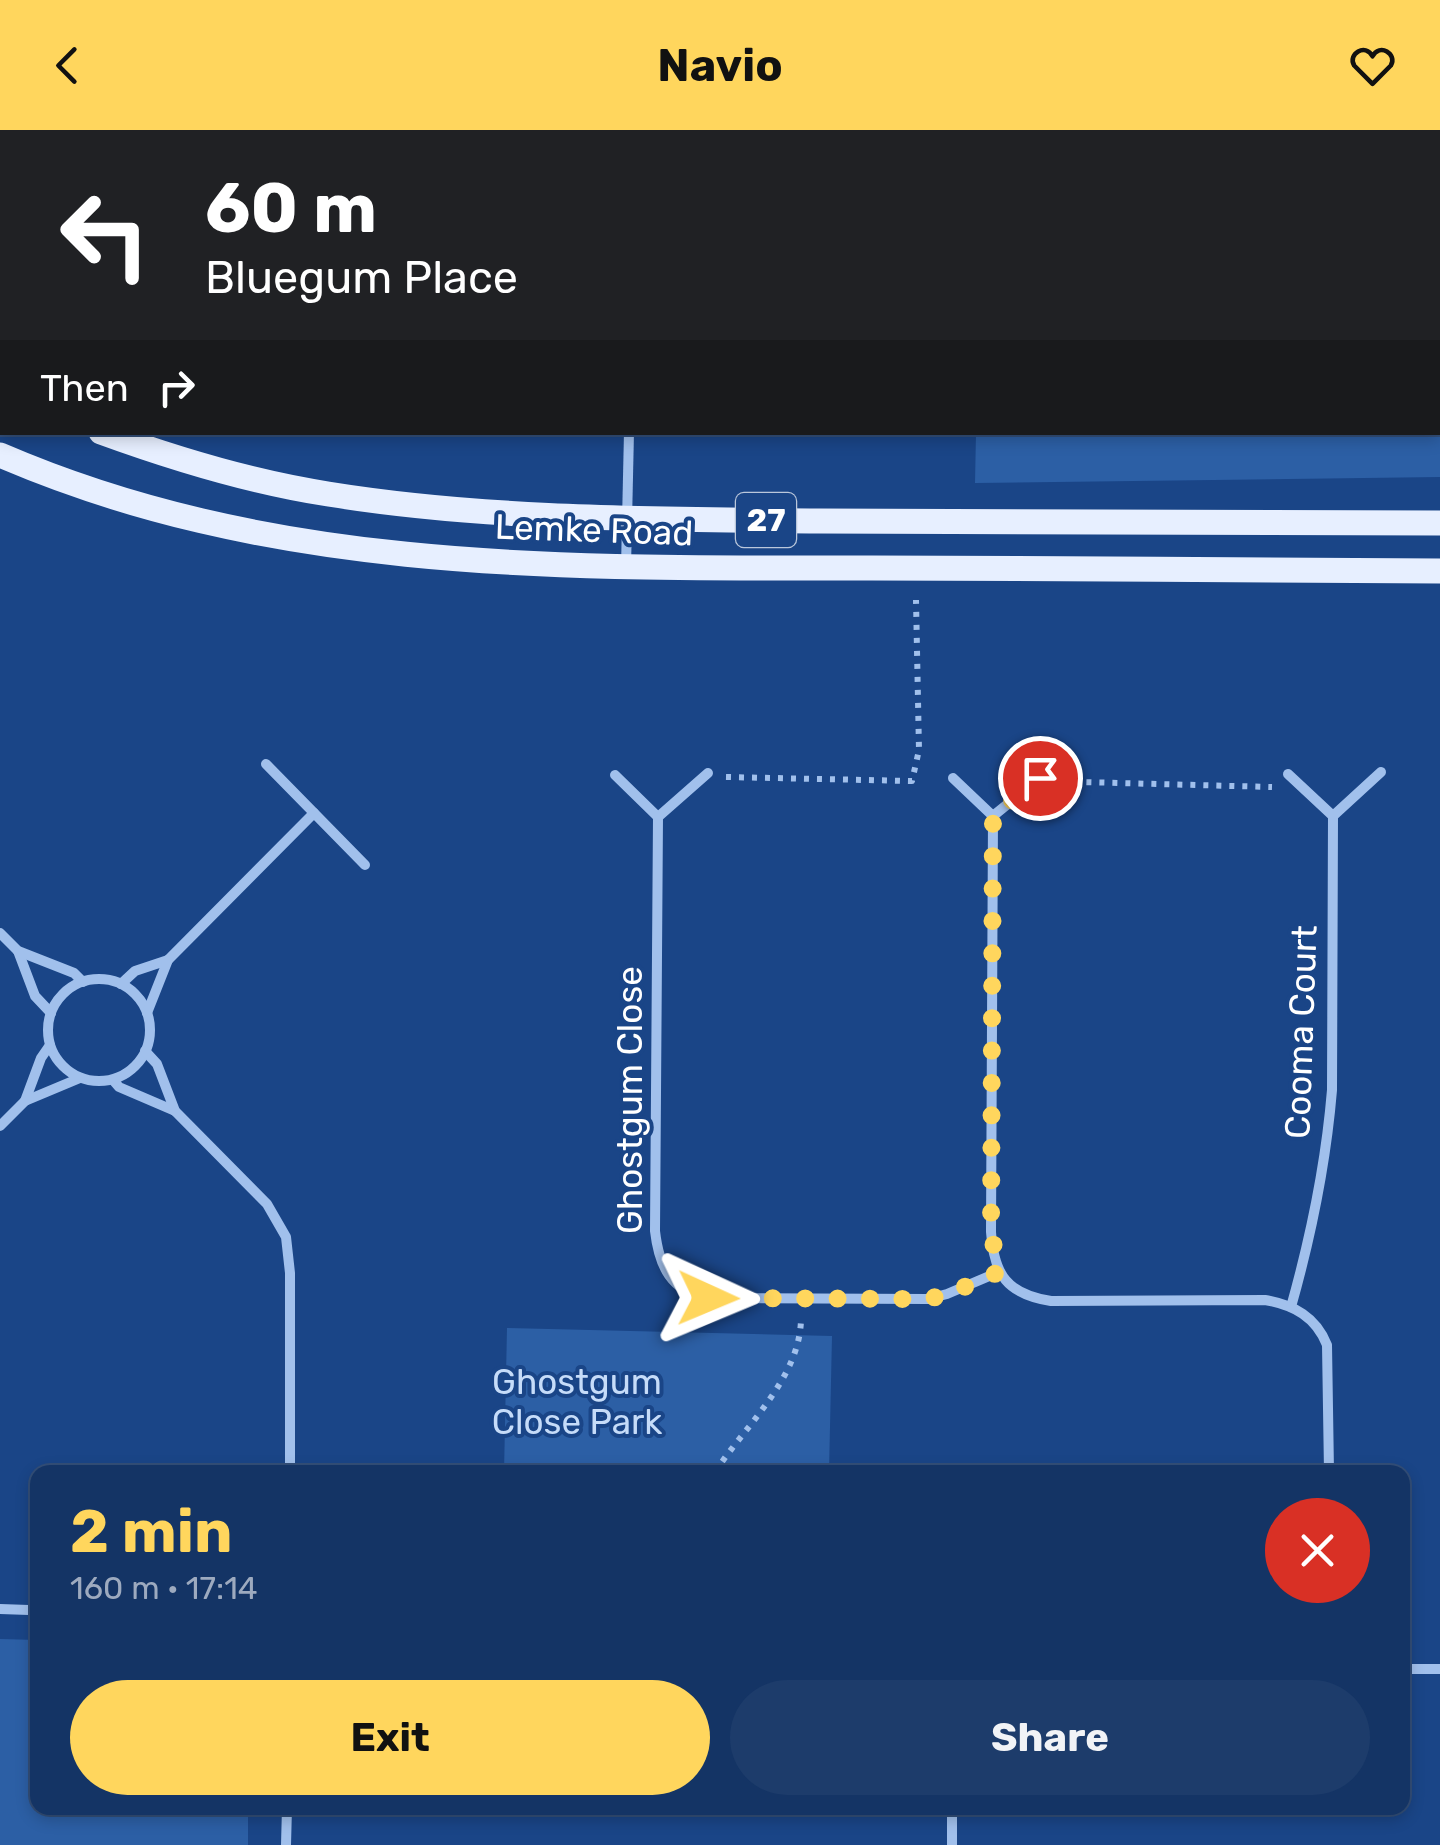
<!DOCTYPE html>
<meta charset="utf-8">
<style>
body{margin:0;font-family:Rubik,sans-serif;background:#1d3c6b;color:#f1f3f6;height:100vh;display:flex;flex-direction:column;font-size:38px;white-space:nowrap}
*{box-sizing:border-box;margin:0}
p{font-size:32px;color:#9daabf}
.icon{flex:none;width:55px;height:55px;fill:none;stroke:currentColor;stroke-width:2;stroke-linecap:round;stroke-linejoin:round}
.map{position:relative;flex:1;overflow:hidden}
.details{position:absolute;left:30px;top:1335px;width:1380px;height:350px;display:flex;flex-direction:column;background:#143465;border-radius:20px;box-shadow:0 5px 15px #0003,0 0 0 2px #334f79}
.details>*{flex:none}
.hud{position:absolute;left:0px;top:0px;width:1440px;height:305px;box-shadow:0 5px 15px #0003,0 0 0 2px #334f79;background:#202124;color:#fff;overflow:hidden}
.pin{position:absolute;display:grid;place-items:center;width:85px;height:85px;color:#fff;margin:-42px;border:5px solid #fff;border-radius:50%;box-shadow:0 2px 10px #0007}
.me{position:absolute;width:110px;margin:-55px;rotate:91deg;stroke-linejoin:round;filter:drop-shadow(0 0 8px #0008)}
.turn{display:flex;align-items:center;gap:35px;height:210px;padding:0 40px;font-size:45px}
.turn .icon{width:130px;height:130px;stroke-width:2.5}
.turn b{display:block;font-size:70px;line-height:85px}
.then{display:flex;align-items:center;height:95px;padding:0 40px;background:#0003;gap:20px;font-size:38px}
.round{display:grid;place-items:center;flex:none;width:105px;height:105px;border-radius:52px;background:#1d3c6b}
.headline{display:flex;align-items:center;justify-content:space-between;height:170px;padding:0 40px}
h1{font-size:60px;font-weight:700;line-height:75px;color:#ffd65d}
.primary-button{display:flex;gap:20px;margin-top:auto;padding:20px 40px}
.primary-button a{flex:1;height:115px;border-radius:60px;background:#ffd65d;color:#111;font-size:40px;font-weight:700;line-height:115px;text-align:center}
.primary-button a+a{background:#1d3c6b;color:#f1f3f6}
header{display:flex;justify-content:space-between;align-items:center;height:130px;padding:0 40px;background:#ffd65d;color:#111;font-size:45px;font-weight:700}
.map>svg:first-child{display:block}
.green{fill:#2c5fa5}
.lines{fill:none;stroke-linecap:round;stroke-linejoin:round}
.path{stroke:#a1c0ec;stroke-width:6;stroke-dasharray:5 8;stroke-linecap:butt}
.lane{stroke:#a1c0ec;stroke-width:8}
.street{stroke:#a1c0ec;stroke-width:10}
.primary{stroke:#e7efff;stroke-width:25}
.route{stroke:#ffd65d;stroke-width:18;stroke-dasharray:0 32.4}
.labels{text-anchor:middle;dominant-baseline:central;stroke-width:8;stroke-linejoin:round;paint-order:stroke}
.shield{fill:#1a4587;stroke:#bac7db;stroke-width:2.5}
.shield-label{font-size:32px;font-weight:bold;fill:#fff}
.street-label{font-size:35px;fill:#fff;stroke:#1a4587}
.park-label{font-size:35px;fill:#c6dcf9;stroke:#1a4587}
</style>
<header><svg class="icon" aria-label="back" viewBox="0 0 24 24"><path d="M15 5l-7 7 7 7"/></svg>Navio<svg class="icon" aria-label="heart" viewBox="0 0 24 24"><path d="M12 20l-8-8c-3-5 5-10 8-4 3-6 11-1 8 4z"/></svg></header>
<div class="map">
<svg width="1440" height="1715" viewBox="0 0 1440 1715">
<rect width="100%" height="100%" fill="#1a4587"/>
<g class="green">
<path d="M 978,0 L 1440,0 L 1440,347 L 975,353 L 976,303 L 1438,302 L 1438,2 Z"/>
<path d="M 507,1198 L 832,1206 L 829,1342 L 504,1342 Z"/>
<path d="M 0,1509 L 37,1510 L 38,1678 L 248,1678 L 248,1715 L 0,1715 Z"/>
</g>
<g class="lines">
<g class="path">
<path d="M 726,647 L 912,651 L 919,620 L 916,470"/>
<path d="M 1061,647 L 1081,652 L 1272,657"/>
<path d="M 715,1342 C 745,1296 800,1248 801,1189"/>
</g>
<path class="lane" d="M 778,2 L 779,0"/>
<g class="street">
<path d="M 626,437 L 629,302"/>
<path d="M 266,634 L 365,735"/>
<path d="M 1288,644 L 1333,686 L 1381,642"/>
<path d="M 615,645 L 658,687 L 708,643"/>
<path d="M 953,648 L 993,686 L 1040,648"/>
<path d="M 993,686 L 991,1102 C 994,1145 1007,1164 1051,1171 L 1265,1170 C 1294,1175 1316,1187 1327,1215 L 1329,1342"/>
<path d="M 658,687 L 655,1101 C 659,1136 671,1162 708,1168 L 928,1169 L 947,1164 L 999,1142"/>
<path d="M 0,803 L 18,821 L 74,843 L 83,852"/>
<path d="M 18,821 L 35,866 L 51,883"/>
<circle cx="99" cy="900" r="51"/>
<path d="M 121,854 L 135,841 L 168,830"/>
<path d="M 147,883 L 168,830 L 314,683"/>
<path d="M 145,921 L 157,934 L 175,981 L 267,1074 L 286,1107 L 290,1143 L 290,1342"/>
<path d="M 113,950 L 119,957 L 175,981"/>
<path d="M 25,971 L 41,928 L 50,915"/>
<path d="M 0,996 L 25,971 L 80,948"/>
<path d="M 1291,1177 C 1311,1106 1326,1033 1332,960 L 1333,686"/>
<path d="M 0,1479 L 29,1480"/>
<path d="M 1402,1539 L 1440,1539"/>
<path d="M 286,1715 L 287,1678"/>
<path d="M 952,1715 L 952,1678"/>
</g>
<g class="primary">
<path d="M 0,262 L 2,263"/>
<path d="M 101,302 C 175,329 250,352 328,364 C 490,390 655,389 819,391 C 1026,393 1233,393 1440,393"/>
<path d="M 0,325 C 278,445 576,438 872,438 C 1061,438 1251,440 1440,441"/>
</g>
</g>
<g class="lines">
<path class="route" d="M 708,1168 L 928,1169 L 948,1164 L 999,1142 L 991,1102 L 993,686 L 1040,648"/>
</g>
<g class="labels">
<rect class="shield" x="736" y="363" width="60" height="54" rx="8"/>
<g class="shield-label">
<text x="766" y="390">27</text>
</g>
<g class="street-label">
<text transform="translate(594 400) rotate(2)">Lemke Road</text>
<text transform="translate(1301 902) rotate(-88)">Cooma Court</text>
<text transform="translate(630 970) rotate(-90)">Ghostgum Close</text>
</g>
<g class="park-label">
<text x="577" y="1252">Ghostgum<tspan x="577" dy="40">Close Park</tspan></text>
</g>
</g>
</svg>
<div class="pin" style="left:1040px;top:648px;background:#d93025"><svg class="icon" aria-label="arrive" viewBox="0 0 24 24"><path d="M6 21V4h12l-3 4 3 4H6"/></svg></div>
<svg class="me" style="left:708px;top:1168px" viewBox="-20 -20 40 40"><path d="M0-17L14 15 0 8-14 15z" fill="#ffd65d" stroke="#fff" stroke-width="4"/></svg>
<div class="hud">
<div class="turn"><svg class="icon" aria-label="left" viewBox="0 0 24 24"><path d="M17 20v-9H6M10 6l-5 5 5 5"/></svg><div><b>60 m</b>Bluegum Place</div></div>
<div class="then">Then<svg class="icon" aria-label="right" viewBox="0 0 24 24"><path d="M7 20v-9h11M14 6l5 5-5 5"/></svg></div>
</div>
<section class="details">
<div class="headline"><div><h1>2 min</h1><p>160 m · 17:14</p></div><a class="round" style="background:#d93025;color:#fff"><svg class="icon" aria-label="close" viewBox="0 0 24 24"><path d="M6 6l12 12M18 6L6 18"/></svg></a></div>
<div class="primary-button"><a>Exit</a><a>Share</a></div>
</section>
</div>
